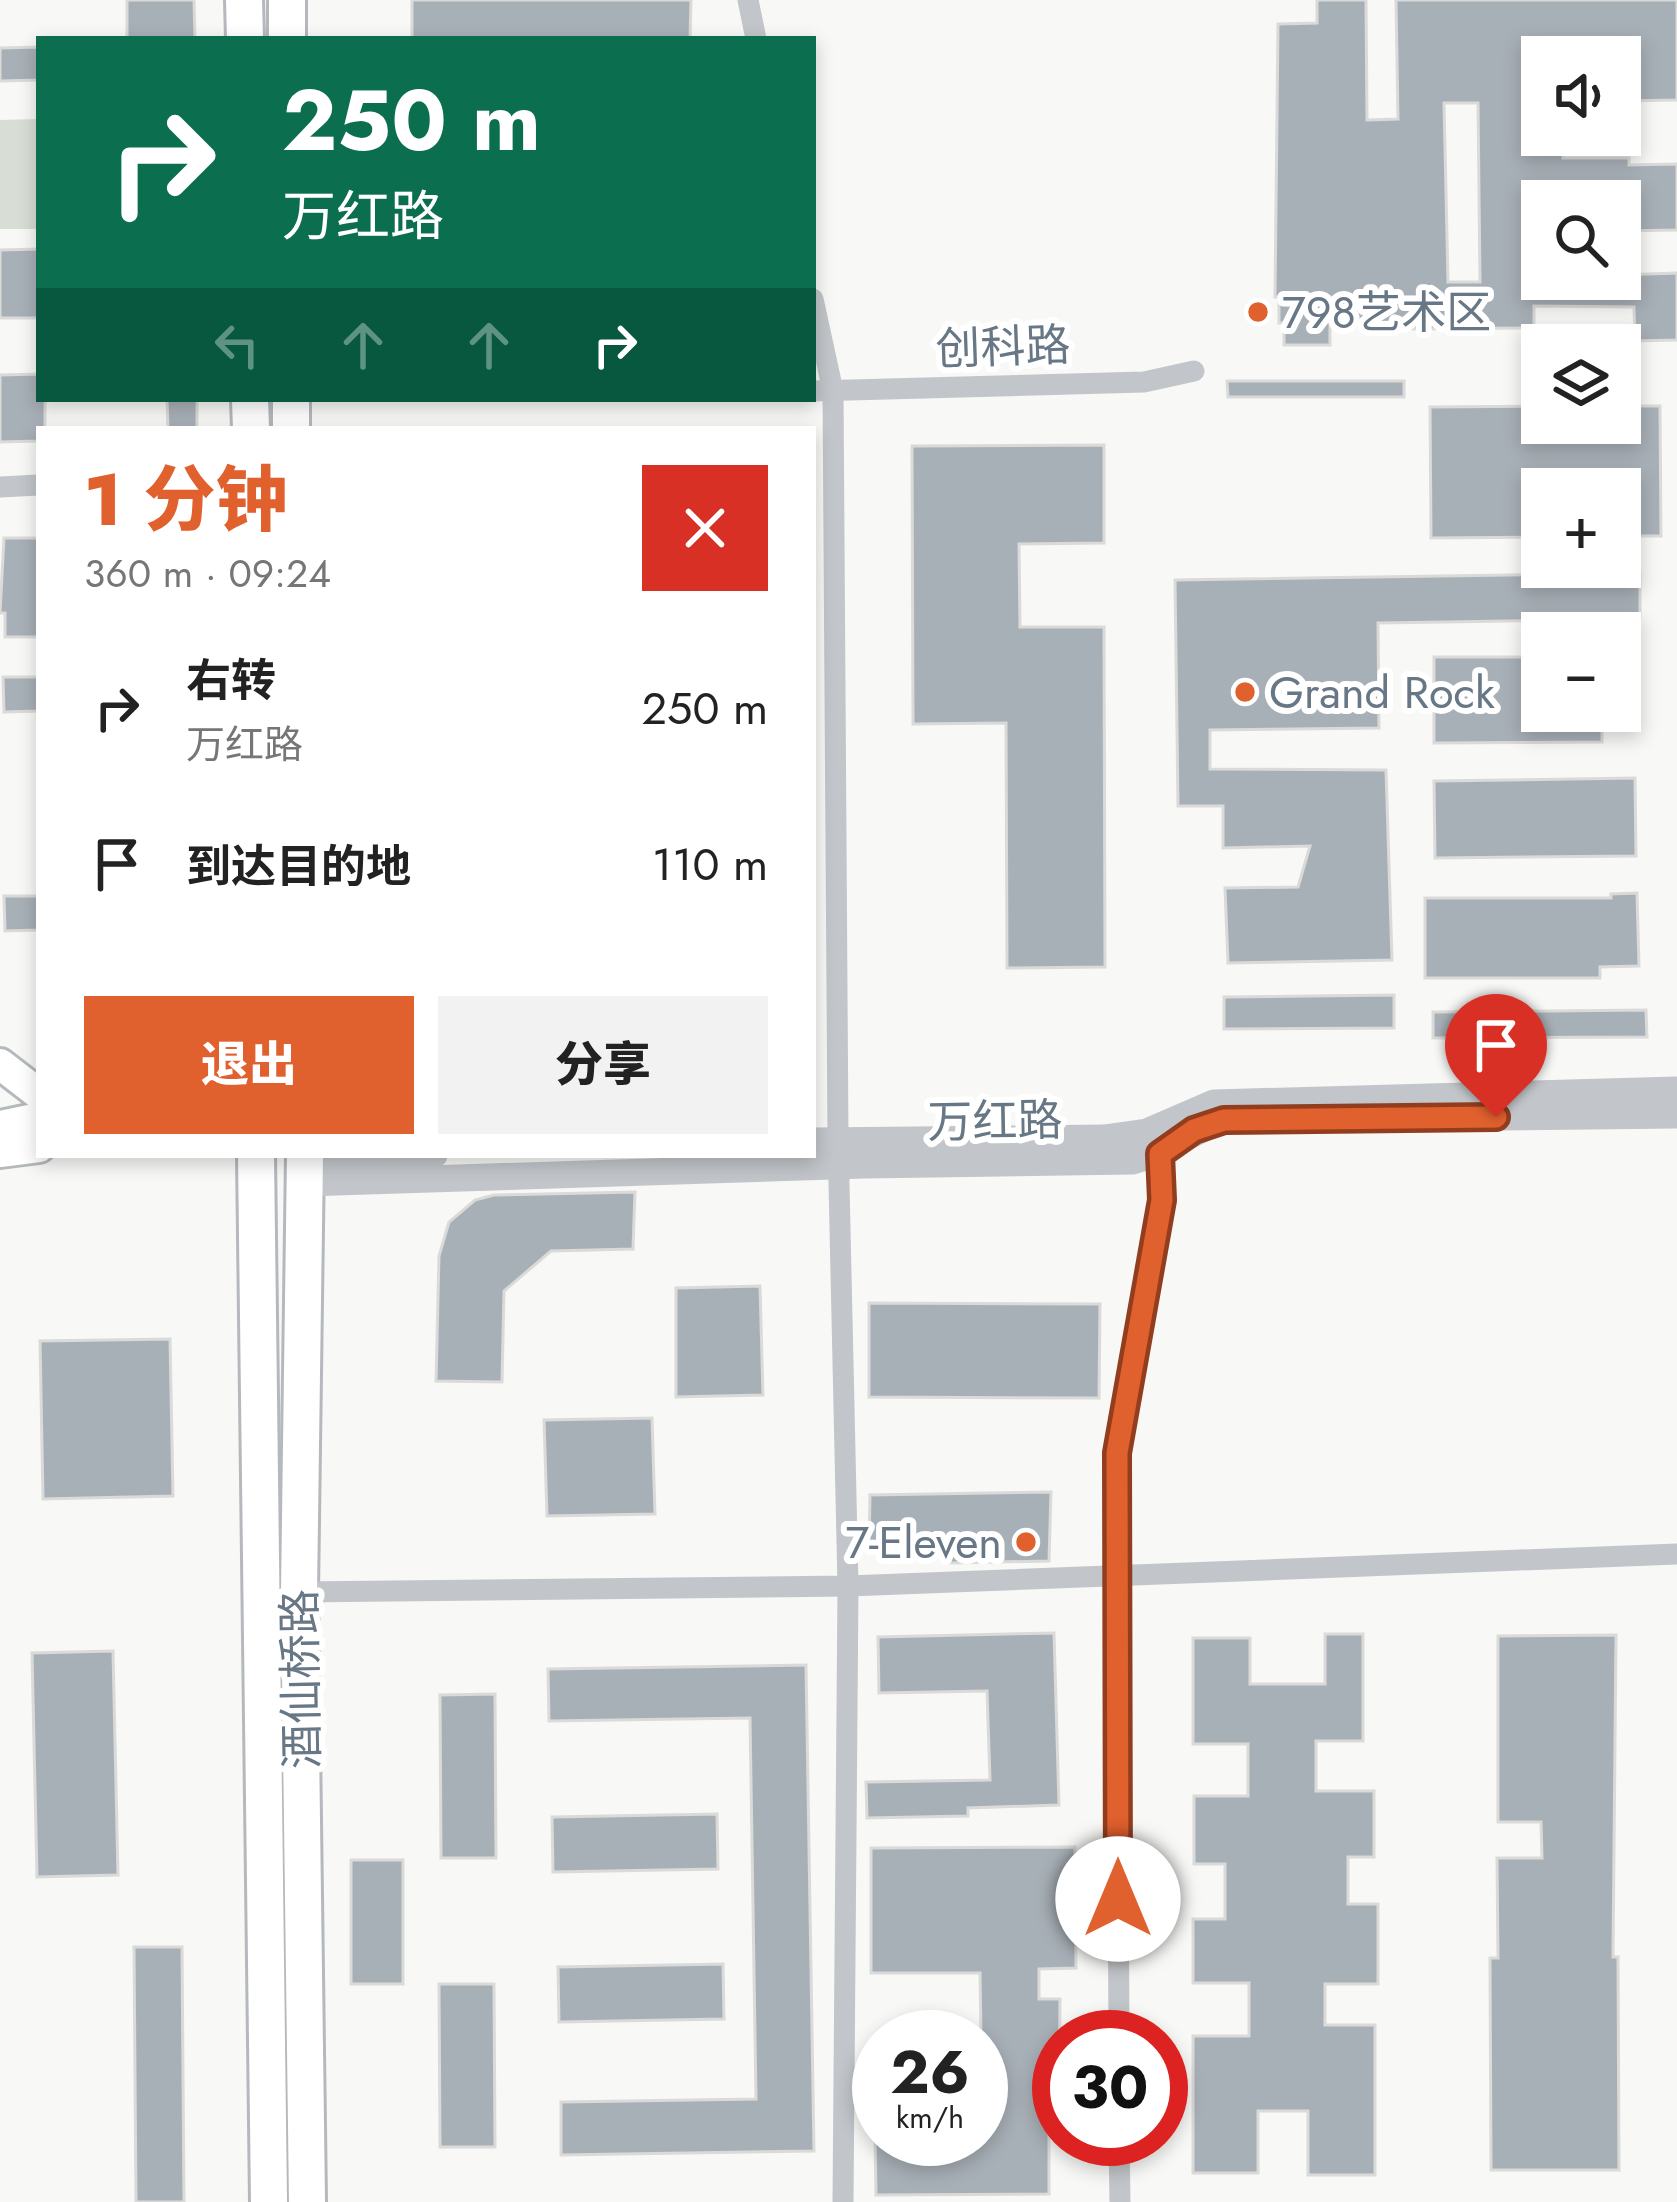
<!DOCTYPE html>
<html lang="zh">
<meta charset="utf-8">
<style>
body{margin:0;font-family:Jost,"Noto Sans SC",sans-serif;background:#f2f2f2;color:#222;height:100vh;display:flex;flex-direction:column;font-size:45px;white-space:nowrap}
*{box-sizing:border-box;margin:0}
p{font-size:39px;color:#767676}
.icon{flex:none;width:66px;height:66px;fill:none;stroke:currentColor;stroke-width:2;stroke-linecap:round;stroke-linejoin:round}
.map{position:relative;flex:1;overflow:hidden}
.details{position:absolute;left:36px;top:426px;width:780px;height:732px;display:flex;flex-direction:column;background:#fff;border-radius:0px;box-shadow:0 6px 18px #0003}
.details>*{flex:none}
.guide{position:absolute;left:36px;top:36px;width:780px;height:366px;border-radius:0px;box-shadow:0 6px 18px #0003;background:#0b6e4f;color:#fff;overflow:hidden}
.fabs{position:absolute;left:1521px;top:36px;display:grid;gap:24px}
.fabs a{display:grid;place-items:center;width:120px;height:120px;border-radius:0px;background:#fff;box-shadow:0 6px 18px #0003;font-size:60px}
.speed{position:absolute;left:852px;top:2010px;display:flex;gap:24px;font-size:60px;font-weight:700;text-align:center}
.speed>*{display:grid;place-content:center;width:156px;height:156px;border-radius:50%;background:#fff;box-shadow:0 6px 18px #0003;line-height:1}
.speed small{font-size:30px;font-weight:400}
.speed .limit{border:18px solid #d22;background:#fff;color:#111}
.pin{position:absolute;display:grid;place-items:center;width:102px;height:102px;color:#fff;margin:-123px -51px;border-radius:50% 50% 50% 0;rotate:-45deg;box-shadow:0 0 12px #0007}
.pin .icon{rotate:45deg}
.me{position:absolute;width:132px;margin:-66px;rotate:0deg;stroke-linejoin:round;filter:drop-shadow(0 0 9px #0008)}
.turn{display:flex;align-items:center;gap:42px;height:252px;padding:0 48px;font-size:54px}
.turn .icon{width:156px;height:156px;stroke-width:2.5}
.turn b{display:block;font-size:84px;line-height:102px}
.lanes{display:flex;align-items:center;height:114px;padding:0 48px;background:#0003;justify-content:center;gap:60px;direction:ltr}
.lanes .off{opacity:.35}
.round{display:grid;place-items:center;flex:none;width:126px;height:126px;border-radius:0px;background:#f2f2f2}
.overview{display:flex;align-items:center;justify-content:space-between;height:204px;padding:0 48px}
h1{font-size:72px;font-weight:800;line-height:90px;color:#e0602e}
.action{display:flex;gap:24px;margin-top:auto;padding:24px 48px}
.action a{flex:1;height:138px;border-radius:0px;background:#e0602e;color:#fff;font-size:48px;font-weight:800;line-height:138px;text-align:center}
.action a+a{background:#f2f2f2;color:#222}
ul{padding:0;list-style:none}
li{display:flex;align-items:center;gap:36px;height:156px;padding:0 48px}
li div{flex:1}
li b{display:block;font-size:45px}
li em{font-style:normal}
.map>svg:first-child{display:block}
.green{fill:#d8ddd5}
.building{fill:#a8b0b7;stroke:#dadad8;stroke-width:3;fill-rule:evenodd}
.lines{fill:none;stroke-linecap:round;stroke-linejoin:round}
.secondary-casing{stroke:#b4b9be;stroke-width:36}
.primary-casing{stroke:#b5b9bd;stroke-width:42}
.minor{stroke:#c2c5c9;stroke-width:21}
.tertiary{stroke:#c2c5c9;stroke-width:27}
.secondary{stroke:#fff;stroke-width:30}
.primary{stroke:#fff;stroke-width:36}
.route-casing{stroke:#923e1e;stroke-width:30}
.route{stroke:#e0602e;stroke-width:21}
.poi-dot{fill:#e0602e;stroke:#fff;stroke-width:4.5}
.labels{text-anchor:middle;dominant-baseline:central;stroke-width:12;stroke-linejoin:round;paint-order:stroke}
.poi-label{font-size:45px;fill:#687786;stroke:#fff;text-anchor:start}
.street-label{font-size:45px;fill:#687786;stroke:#fff}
</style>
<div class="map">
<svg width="1677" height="2202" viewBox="0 0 1677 2202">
<rect width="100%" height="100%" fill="#f8f8f6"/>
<path class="green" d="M 39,119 L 39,229 L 0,229 L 0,120 Z"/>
<g class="building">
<path d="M 127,0 L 194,0 L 195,39 L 127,39 Z"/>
<path d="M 412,0 L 691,0 L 690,39 L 412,39 Z"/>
<path d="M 1317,0 L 1366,0 L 1367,120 L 1398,119 L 1396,0 L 1677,0 L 1677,100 L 1620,101 L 1620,57 L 1542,57 L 1542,135 L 1562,135 L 1563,158 L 1629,158 L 1629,165 L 1677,164 L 1677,230 L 1620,231 L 1620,201 L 1542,201 L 1542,279 L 1620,279 L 1620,275 L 1677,273 L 1677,340 L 1635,341 L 1634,307 L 1534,306 L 1534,328 L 1401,329 L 1401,322 L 1330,323 L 1330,345 L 1284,345 L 1284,323 L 1279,323 L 1279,297 L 1275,297 L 1278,24 L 1317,23 ZM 1444,103 L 1478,103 L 1480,282 L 1448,282 Z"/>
<path d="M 39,47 L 39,80 L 0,81 L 0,48 Z"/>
<path d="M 39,249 L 39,318 L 0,318 L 0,250 Z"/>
<path d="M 39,374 L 39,399 L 45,399 L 45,429 L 39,429 L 39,441 L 0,442 L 0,375 Z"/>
<path d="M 1227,381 L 1404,381 L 1404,397 L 1228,397 Z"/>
<path d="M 167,399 L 197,399 L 197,429 L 168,429 Z"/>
<path d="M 1542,406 L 1542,423 L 1620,423 L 1620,406 L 1660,406 L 1661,536 L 1620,536 L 1620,489 L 1542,489 L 1542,537 L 1431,538 L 1430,407 Z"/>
<path d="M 1104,445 L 1104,543 L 1019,544 L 1020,627 L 1104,627 L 1105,967 L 1007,968 L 1006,723 L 913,724 L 912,446 Z"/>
<path d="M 4,538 L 39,538 L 39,637 L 5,637 L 5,613 L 0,613 Z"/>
<path d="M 1640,573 L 1640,619 L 1378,623 L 1379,728 L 1210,730 L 1210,769 L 1386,770 L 1392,960 L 1228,963 L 1225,888 L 1298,887 L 1310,846 L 1223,848 L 1223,806 L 1178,806 L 1175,580 Z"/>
<path d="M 1434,657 L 1542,657 L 1542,711 L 1602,711 L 1602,742 L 1434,743 Z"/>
<path d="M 3,677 L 39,677 L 39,711 L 4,712 Z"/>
<path d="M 1635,778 L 1636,856 L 1435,858 L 1434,781 Z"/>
<path d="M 1637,893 L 1639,966 L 1600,967 L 1600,978 L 1425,978 L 1425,898 L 1611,898 L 1611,894 Z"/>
<path d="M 4,896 L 39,896 L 39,930 L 5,931 Z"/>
<path d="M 1394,995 L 1394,1028 L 1224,1029 L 1224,997 Z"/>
<path d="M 1646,1010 L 1647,1037 L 1433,1038 L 1433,1012 Z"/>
<path d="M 635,1192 L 633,1249 L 551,1251 L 504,1291 L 502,1382 L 436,1381 L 439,1256 L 449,1222 L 475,1200 L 494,1195 Z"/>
<path d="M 760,1286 L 763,1395 L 676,1397 L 676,1288 Z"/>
<path d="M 869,1303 L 1100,1304 L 1099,1398 L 869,1397 Z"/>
<path d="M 170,1339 L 173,1496 L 43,1499 L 40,1341 Z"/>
<path d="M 652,1418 L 655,1514 L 547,1516 L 544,1420 Z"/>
<path d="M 1051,1492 L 1049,1561 L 949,1563 L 947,1543 L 869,1544 L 870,1495 Z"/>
<path d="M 1054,1633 L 1059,1805 L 968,1808 L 968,1816 L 867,1818 L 866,1782 L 990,1780 L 987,1691 L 879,1693 L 878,1637 Z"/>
<path d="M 1325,1634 L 1363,1634 L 1363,1741 L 1316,1741 L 1316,1791 L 1374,1791 L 1374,1857 L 1348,1857 L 1348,1904 L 1378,1904 L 1378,1984 L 1325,1984 L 1325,2025 L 1375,2025 L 1375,2175 L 1308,2175 L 1308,2111 L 1258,2111 L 1258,2173 L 1193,2173 L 1193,2036 L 1249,2036 L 1249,1983 L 1193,1983 L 1193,1919 L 1225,1919 L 1225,1864 L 1194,1864 L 1194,1796 L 1248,1796 L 1248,1744 L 1193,1744 L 1193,1638 L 1250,1638 L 1250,1684 L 1325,1684 Z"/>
<path d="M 1616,1635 L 1613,1957 L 1618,1957 L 1619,2170 L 1491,2170 L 1490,1958 L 1498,1958 L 1497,1858 L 1542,1858 L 1541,1822 L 1498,1822 L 1498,1636 Z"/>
<path d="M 113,1651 L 118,1875 L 37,1877 L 32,1653 Z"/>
<path d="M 806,1665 L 814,2151 L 561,2155 L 561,2102 L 756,2099 L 750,1718 L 549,1721 L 548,1669 Z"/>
<path d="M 495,1694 L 496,1858 L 441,1858 L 440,1695 Z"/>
<path d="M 717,1814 L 718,1869 L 553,1872 L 552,1817 Z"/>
<path d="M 1075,1847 L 1076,1968 L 1039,1969 L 1039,1999 L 1060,1999 L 1059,2128 L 1049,2128 L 1049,2194 L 876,2195 L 875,2139 L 981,2139 L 981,2037 L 980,1973 L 871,1973 L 871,1848 Z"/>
<rect x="351" y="1860" width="52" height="124"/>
<path d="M 134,1947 L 182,1947 L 184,2202 L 136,2202 Z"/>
<path d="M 723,1964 L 724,2019 L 559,2022 L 558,1967 Z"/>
<path d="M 439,1984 L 494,1984 L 495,2147 L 440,2147 Z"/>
</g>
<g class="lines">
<g class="secondary-casing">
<g id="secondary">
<path d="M 0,1064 L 39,1094"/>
<path d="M 0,1126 L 39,1118"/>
<path d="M 0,1152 L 39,1147"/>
</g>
</g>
<g class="primary-casing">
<g id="primary">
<path d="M 244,0 L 245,39"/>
<path d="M 287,0 L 287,39"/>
<path d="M 250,399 L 251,429"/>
<path d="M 291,399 L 291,429"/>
<path d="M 256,1155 L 269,2202"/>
<path d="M 305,1155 L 299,1592 L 307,2202"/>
</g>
</g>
<g class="minor">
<path d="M 748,0 L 756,39"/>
<path d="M 813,299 L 833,391 L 838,1139 L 848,1586 L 843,2202"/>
<path d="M 813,391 L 1144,382 L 1194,371"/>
<path d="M 0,487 L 39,485"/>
<path d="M 299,1592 L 848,1586 L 1677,1554"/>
<path d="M 1119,2037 L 1116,1453 L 1161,1200 L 1160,1154"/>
<path d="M 1119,2139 L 1120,2202"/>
</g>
<g class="tertiary">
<path d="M 813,1141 L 1104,1138 L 1147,1132 L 1214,1103 L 1677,1090"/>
<path d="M 305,1158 L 434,1155"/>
<path d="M 304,1183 L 864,1165 L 1132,1161 C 1166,1153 1191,1131 1224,1120 L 1677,1115"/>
</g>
<use href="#secondary" class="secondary"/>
<use href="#primary" class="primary"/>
</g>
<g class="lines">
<g class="route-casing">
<path id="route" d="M 1118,1899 L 1117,1453 L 1162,1200 L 1160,1154 L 1194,1130 L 1224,1120 L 1496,1117"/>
</g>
<use href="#route" class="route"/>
</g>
<g class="poi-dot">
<circle cx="1258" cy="312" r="12"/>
<circle cx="1245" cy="692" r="12"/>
<circle cx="1026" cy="1542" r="12"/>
</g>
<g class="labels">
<g class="poi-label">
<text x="1282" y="312">798艺术区</text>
<text x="1269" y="692">Grand Rock</text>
<text x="1002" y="1542" text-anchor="end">7-Eleven</text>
</g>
<g class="street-label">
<text transform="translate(1003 347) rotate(-2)">创科路</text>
<text transform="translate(995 1121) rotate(-1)">万红路</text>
<text transform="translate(301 1679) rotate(-91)">酒仙桥路</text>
</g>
</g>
</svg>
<div class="fabs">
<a><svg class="icon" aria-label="sound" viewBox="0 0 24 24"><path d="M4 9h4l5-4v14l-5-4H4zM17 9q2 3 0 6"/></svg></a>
<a><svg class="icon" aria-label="search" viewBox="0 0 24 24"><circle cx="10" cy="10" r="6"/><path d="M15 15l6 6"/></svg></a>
<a><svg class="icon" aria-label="layers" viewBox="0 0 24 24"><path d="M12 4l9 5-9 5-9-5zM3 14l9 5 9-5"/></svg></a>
<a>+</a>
<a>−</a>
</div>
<div class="speed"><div>26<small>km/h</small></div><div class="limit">30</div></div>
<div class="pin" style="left:1496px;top:1117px;background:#d93025"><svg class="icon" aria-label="arrive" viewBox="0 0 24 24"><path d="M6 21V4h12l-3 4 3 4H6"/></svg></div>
<svg class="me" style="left:1118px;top:1899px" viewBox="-20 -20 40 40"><circle r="19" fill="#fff"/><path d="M0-13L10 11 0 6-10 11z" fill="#e0602e"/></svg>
<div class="guide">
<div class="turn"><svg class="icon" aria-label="right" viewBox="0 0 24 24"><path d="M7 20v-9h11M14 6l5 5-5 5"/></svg><div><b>250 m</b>万红路</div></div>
<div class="lanes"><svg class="icon off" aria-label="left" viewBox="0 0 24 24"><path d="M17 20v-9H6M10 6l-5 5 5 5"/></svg><svg class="icon off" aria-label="ahead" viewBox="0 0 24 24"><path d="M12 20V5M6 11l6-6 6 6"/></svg><svg class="icon off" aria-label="ahead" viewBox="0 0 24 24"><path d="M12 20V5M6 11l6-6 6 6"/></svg><svg class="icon" aria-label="right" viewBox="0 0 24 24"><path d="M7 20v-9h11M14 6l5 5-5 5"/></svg></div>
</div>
<section class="details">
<div class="overview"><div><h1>1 分钟</h1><p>360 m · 09:24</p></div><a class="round" style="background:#d93025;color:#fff"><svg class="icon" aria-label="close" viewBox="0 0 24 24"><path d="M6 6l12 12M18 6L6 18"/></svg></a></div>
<ul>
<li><svg class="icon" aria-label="right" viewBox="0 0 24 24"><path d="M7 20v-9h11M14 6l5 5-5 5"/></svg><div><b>右转</b><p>万红路</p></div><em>250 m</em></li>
<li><svg class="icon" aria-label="arrive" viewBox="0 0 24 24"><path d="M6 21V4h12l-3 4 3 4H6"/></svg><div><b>到达目的地</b></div><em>110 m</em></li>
</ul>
<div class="action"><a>退出</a><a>分享</a></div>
</section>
</div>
